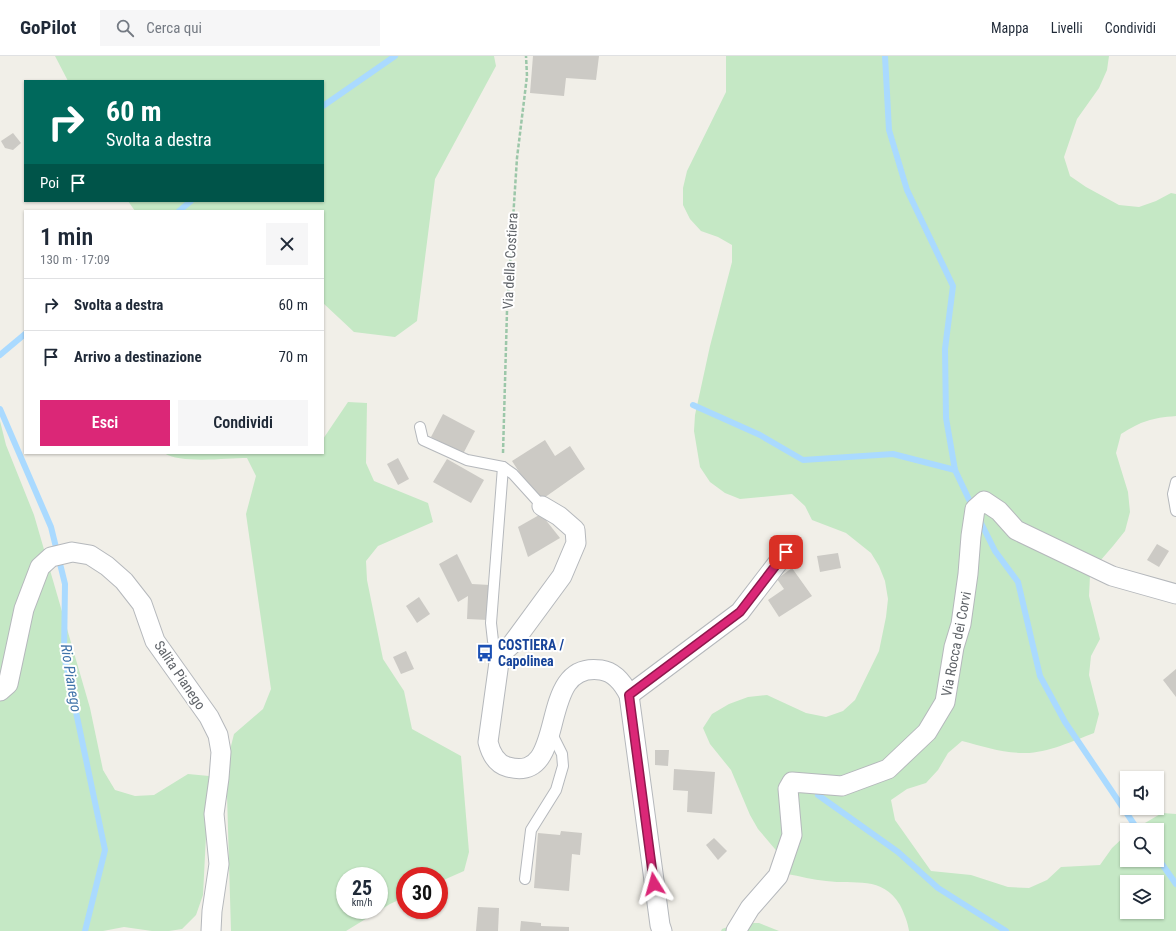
<!DOCTYPE html>
<html lang="it">
<meta charset="utf-8">
<style>
body{margin:0;font-family:"Roboto Condensed",sans-serif;background:#f6f6f7;color:#1f2937;height:100vh;display:flex;flex-direction:column;font-size:15px;white-space:nowrap}
*{box-sizing:border-box;margin:0}
p{font-size:13px;color:#747a83}
.icon{flex:none;width:22px;height:22px;fill:none;stroke:currentColor;stroke-width:2;stroke-linecap:round;stroke-linejoin:round}
.map{position:relative;flex:1;overflow:hidden}
.details{position:absolute;left:24px;top:154px;width:300px;height:244px;display:flex;flex-direction:column;background:#fff;border-radius:0px;box-shadow:0 1px 3px #0004}
.details>*{flex:none}
.guide{position:absolute;left:24px;top:24px;width:300px;height:122px;border-radius:0px;box-shadow:0 1px 3px #0004;background:#00695c;color:#fff;overflow:hidden}
.tools{position:absolute;left:1120px;top:715px;display:grid;gap:8px}
.tools a{display:grid;place-items:center;width:44px;height:44px;border-radius:0px;background:#fff;box-shadow:0 1px 3px #0004;font-size:20px}
.speed{position:absolute;left:336px;top:811px;display:flex;gap:8px;font-size:20px;font-weight:700;text-align:center}
.speed>*{display:grid;place-content:center;width:52px;height:52px;border-radius:50%;background:#fff;box-shadow:0 1px 3px #0004;line-height:1}
.speed small{font-size:10px;font-weight:400}
.speed .limit{border:6px solid #d22;background:#fff;color:#111}
.pin{position:absolute;display:grid;place-items:center;width:34px;height:34px;color:#fff;margin:-17px;border-radius:8px;box-shadow:0 2px 6px #0006}
.me{position:absolute;width:44px;margin:-22px;rotate:352deg;stroke-linejoin:round;filter:drop-shadow(0 0 3px #0008)}
.turn{display:flex;align-items:center;gap:14px;height:84px;padding:0 16px;font-size:18px}
.turn .icon{width:52px;height:52px;stroke-width:2.5}
.turn b{display:block;font-size:28px;line-height:34px}
.then{display:flex;align-items:center;height:38px;padding:0 16px;background:#0003;gap:8px;font-size:15px}
.round{display:grid;place-items:center;flex:none;width:42px;height:42px;border-radius:0px;background:#f6f6f7}
.headline{display:flex;align-items:center;justify-content:space-between;height:68px;padding:0 16px}
h1{font-size:24px;font-weight:600;line-height:30px}
.cta{display:flex;gap:8px;margin-top:auto;padding:8px 16px}
.cta a{flex:1;height:46px;border-radius:0px;background:#db2777;color:#fff;font-size:16px;font-weight:600;line-height:46px;text-align:center}
.cta a+a{background:#f6f6f7;color:#1f2937}
ul{padding:0;list-style:none}
li{display:flex;align-items:center;gap:12px;height:52px;padding:0 16px;border-top:1px solid #e0e1e3}
li div{flex:1}
li b{display:block;font-size:15px}
li em{font-style:normal}
header{display:flex;align-items:center;gap:24px;box-sizing:border-box;height:56px;padding:0 20px;background:#fff;border-bottom:1px solid #e0e1e3}
header strong{font-size:19px}
nav{display:flex;gap:22px;margin-inline-start:auto;font-size:14px}
.search{width:280px;height:36px;background:#f6f6f7;display:flex;align-items:center;gap:10px;box-sizing:border-box;padding:0 14px;border-radius:0px;color:#747a83;font-size:15px}
.map>svg:first-child{display:block}
.green{fill:#c5e8c5;fill-rule:evenodd}
.lines{fill:none;stroke-linecap:round;stroke-linejoin:round}
.stream{stroke:#aadaff;stroke-width:6}
.building{fill:#cccac5}
.lane-casing{stroke:#b5b8bc;stroke-width:12}
.street-casing{stroke:#b5b8bc;stroke-width:21}
.path{stroke:#9cc7a9;stroke-width:2.5;stroke-dasharray:4 2;stroke-linecap:butt}
.lane{stroke:#fff;stroke-width:10}
.street{stroke:#fff;stroke-width:19}
.route-casing{stroke:#8e194d;stroke-width:10}
.route{stroke:#db2777;stroke-width:7}
.labels{text-anchor:middle;dominant-baseline:central;stroke-width:4;stroke-linejoin:round;paint-order:stroke}
.street-label{font-size:14px;fill:#5f6368;stroke:#fff}
.transit-label{font-size:14px;font-weight:bold;fill:#164399;stroke:#fff;text-anchor:start}
.water-label{font-size:15px;font-style:italic;fill:#4174aa;stroke:#fff}
</style>
<header>
<strong>GoPilot</strong>
<div class="search"><svg class="icon" aria-label="search" viewBox="0 0 24 24"><circle cx="10" cy="10" r="6"/><path d="M15 15l6 6"/></svg>Cerca qui</div>
<nav><a>Mappa</a><a>Livelli</a><a>Condividi</a></nav>
</header>
<div class="map">
<svg width="1176" height="875" viewBox="0 0 1176 875">
<rect width="100%" height="100%" fill="#f1efe8"/>
<g class="green">
<path d="M 55,0 L 494,0 L 496,10 L 435,123 L 417,265 L 395,281 L 354,276 L 323,247 L 323,155 L 135,155 L 128,145 L 323,145 L 323,25 L 68,25 Z"/>
<path d="M 726,0 L 1109,0 L 1107,14 L 1099,32 L 1077,63 L 1064,101 L 1070,120 L 1086,131 L 1119,149 L 1139,151 L 1156,145 L 1171,137 L 1176,138 L 1176,360 C 1151,362 1142,365 1121,378 L 1116,397 L 1128,436 L 1130,456 L 1125,475 L 1113,490 L 1100,505 L 1090,520 L 1089,540 L 1100,583 L 1091,600 L 1089,619 L 1099,658 L 1094,677 C 1073,685 1045,698 1023,697 C 1002,697 982,690 962,685 L 948,697 L 938,714 L 926,727 L 907,733 L 891,744 L 895,764 L 931,815 L 971,819 L 1008,831 L 1029,832 L 1047,824 L 1061,811 L 1100,809 L 1112,792 L 1127,778 L 1127,804 L 1157,804 L 1157,774 L 1133,774 L 1162,757 L 1176,758 L 1176,875 L 909,875 C 908,867 904,857 900,849 C 882,819 855,829 826,825 C 813,824 800,820 787,818 L 780,799 L 758,773 L 750,759 L 731,714 L 710,688 L 703,672 L 712,658 L 729,648 L 748,641 L 767,639 L 806,657 L 826,661 L 843,655 L 855,644 L 879,595 L 886,561 L 888,543 L 885,525 L 879,510 L 871,497 L 846,477 L 812,464 L 805,450 L 792,438 L 740,443 L 725,437 L 710,426 L 700,411 L 694,375 L 695,359 L 710,290 L 732,206 L 732,189 L 718,181 L 701,175 L 690,163 L 683,149 L 683,132 L 687,115 L 726,36 ZM 1127,826 L 1157,826 L 1157,856 L 1127,856 Z"/>
<path d="M 348,346 L 367,347 L 366,407 L 374,425 L 428,447 L 433,466 L 378,490 L 366,505 L 367,524 L 383,603 L 404,635 L 412,673 L 461,700 L 469,796 L 464,815 L 439,826 L 439,820 L 405,820 L 405,841 L 390,848 L 346,875 L 231,875 L 227,739 L 229,698 L 234,678 L 263,653 L 271,633 L 246,458 L 256,420 L 247,402 C 227,402 180,408 164,397 L 323,397 L 323,383 ZM 345,820 L 379,820 L 379,854 L 345,854 Z"/>
<path d="M 0,365 L 6,389 L 34,459 L 90,652 L 103,714 L 115,734 L 135,740 L 154,739 L 188,718 L 209,720 L 203,839 L 196,859 L 182,873 L 169,875 L 152,875 L 124,871 L 103,875 L 0,875 Z"/>
<path d="M 739,867 L 759,867 L 779,875 L 721,875 L 722,873 Z"/>
</g>
<g class="lines">
<g class="stream">
<path d="M 885,0 L 889,74 L 907,134 L 953,230 L 945,293 L 946,362 L 955,414 L 973,452"/>
<path d="M 323,50 L 395,0"/>
<path d="M 179,155 L 191,145"/>
<path d="M 0,299 L 25,278"/>
<path d="M 693,349 L 760,379 L 803,404 L 893,398 L 955,414"/>
<path d="M 0,353 L 51,471 L 65,528 L 64,599 L 105,794 L 85,875"/>
<path d="M 979,463 L 995,495 L 1018,526 L 1040,620 L 1065,666 L 1138,774"/>
<path d="M 818,739 L 898,796 L 938,832 L 1006,875"/>
<path d="M 1157,801 L 1176,828"/>
</g>
</g>
<g class="building">
<path d="M 533,0 L 599,0 L 596,24 L 566,22 L 564,40 L 530,37 Z"/>
<path d="M 13,77 L 21,87 L 13,94 L 5,92 L 1,85 Z"/>
<path d="M 443,358 L 475,375 L 463,398 L 431,381 Z"/>
<path d="M 545,384 L 555,400 L 570,390 L 585,413 L 541,444 L 529,428 L 527,428 L 512,405 Z"/>
<path d="M 398,402 L 409,423 L 398,429 L 387,408 Z"/>
<path d="M 447,403 L 484,424 L 471,447 L 433,426 Z"/>
<path d="M 541,458 L 560,482 L 528,501 L 518,471 Z"/>
<path d="M 1157,488 L 1169,495 L 1159,511 L 1147,504 Z"/>
<path d="M 838,497 L 841,512 L 820,516 L 817,500 Z"/>
<path d="M 457,498 L 472,528 L 490,529 L 488,564 L 467,563 L 468,540 L 458,546 L 439,508 Z"/>
<path d="M 792,512 L 812,540 L 779,561 L 768,544 L 784,533 L 777,523 Z"/>
<path d="M 419,541 L 430,558 L 417,567 L 406,550 Z"/>
<path d="M 406,595 L 414,613 L 401,618 L 393,601 Z"/>
<path d="M 1176,613 L 1176,641 L 1163,624 Z"/>
<path d="M 655,694 L 669,694 L 668,710 L 655,709 Z"/>
<path d="M 674,713 L 715,716 L 712,758 L 687,756 L 688,735 L 673,734 Z"/>
<path d="M 561,775 L 582,777 L 580,799 L 572,798 L 569,835 L 534,832 L 538,777 L 560,779 Z"/>
<path d="M 714,782 L 727,795 L 718,804 L 706,789 Z"/>
<path d="M 478,851 L 499,852 L 498,875 L 476,875 Z"/>
<path d="M 521,865 L 541,867 L 541,870 L 569,871 L 569,875 L 520,875 Z"/>
</g>
<g class="lines">
<g class="lane-casing">
<g id="lane">
<path d="M 420,371 L 423,384 L 467,404 L 503,411 L 513,418 L 542,450"/>
<path d="M 1176,426 L 1173,438 L 1176,455"/>
<path d="M 500,599 L 493,585 L 491,567 L 503,411"/>
<path d="M 525,823 L 531,774 L 556,734 L 563,710 L 562,698 L 551,676"/>
</g>
</g>
<g class="street-casing">
<g id="street">
<path d="M 542,450 L 559,460 L 575,474 L 576,487 L 562,520 L 512,588 L 500,599 L 488,686 C 491,698 496,708 508,711 C 571,728 534,604 601,614 C 615,616 623,627 629,639 L 660,869 L 662,875"/>
<path d="M 0,635 L 8,628 L 24,553 L 40,511 L 51,501 L 72,496 L 90,499 L 107,510 L 124,525 L 142,548 L 155,585 L 209,661 L 218,679 L 221,696 L 219,722 L 214,758 L 219,808 L 212,855 L 211,875"/>
<path d="M 629,639 L 740,556 L 786,496"/>
<path d="M 736,875 L 750,852 L 778,820 L 792,779 L 788,733 L 792,726 L 842,730 L 888,713 L 927,676 L 945,646 L 954,591 L 961,568 L 968,518 L 971,480 L 975,453 L 984,445 L 999,455 L 1016,474 L 1112,520 L 1176,538"/>
</g>
</g>
<path class="path" d="M 503,397 L 507,255 L 517,102 L 527,20 L 526,0"/>
<use href="#lane" class="lane"/>
<use href="#street" class="street"/>
</g>
<g class="lines">
<g class="route-casing">
<path id="route" d="M 654,828 L 629,639 L 740,556 L 786,496"/>
</g>
<use href="#route" class="route"/>
</g>
<defs>
<g id="bus-bare" transform="scale(1.38)"><path d="M-5-6H5V4H4V6H2V4H-2V6H-4V4H-5ZM-3.5-4V0h7V-4ZM-3.5 1.2v1.5H-2V1.2ZM2 1.2v1.5H3.5V1.2Z" fill="#1a4fb4" stroke="#fff" stroke-width="2.5" paint-order="stroke"/></g>
</defs>
<g fill-rule="evenodd">
<use href="#bus-bare" x="485" y="597"/>
</g>
<g class="labels">
<g class="street-label">
<text transform="translate(510 205) rotate(-87)">Via della Costiera</text>
<text transform="translate(956 588) rotate(-79)">Via Rocca dei Corvi</text>
<text transform="translate(180 619) rotate(56)">Salita Pianego</text>
</g>
<g class="transit-label">
<text x="498" y="589">COSTIERA /<tspan x="498" dy="16">Capolinea</tspan></text>
</g>
<g class="water-label">
<text transform="translate(71 622) rotate(81)">Rio Pianego</text>
</g>
</g>
</svg>
<div class="tools">
<a><svg class="icon" aria-label="sound" viewBox="0 0 24 24"><path d="M4 9h4l5-4v14l-5-4H4zM17 9q2 3 0 6"/></svg></a>
<a><svg class="icon" aria-label="search" viewBox="0 0 24 24"><circle cx="10" cy="10" r="6"/><path d="M15 15l6 6"/></svg></a>
<a><svg class="icon" aria-label="layers" viewBox="0 0 24 24"><path d="M12 4l9 5-9 5-9-5zM3 14l9 5 9-5"/></svg></a>
</div>
<div class="speed"><div>25<small>km/h</small></div><div class="limit">30</div></div>
<div class="pin" style="left:786px;top:496px;background:#d93025"><svg class="icon" aria-label="arrive" viewBox="0 0 24 24"><path d="M6 21V4h12l-3 4 3 4H6"/></svg></div>
<svg class="me" style="left:654px;top:828px" viewBox="-20 -20 40 40"><path d="M0-17L14 15 0 8-14 15z" fill="#db2777" stroke="#fff" stroke-width="4"/></svg>
<div class="guide">
<div class="turn"><svg class="icon" aria-label="right" viewBox="0 0 24 24"><path d="M7 20v-9h11M14 6l5 5-5 5"/></svg><div><b>60 m</b>Svolta a destra</div></div>
<div class="then">Poi<svg class="icon" aria-label="arrive" viewBox="0 0 24 24"><path d="M6 21V4h12l-3 4 3 4H6"/></svg></div>
</div>
<section class="details">
<div class="headline"><div><h1>1 min</h1><p>130 m · 17:09</p></div><a class="round"><svg class="icon" aria-label="close" viewBox="0 0 24 24"><path d="M6 6l12 12M18 6L6 18"/></svg></a></div>
<ul>
<li><svg class="icon" aria-label="right" viewBox="0 0 24 24"><path d="M7 20v-9h11M14 6l5 5-5 5"/></svg><div><b>Svolta a destra</b></div><em>60 m</em></li>
<li><svg class="icon" aria-label="arrive" viewBox="0 0 24 24"><path d="M6 21V4h12l-3 4 3 4H6"/></svg><div><b>Arrivo a destinazione</b></div><em>70 m</em></li>
</ul>
<div class="cta"><a>Esci</a><a>Condividi</a></div>
</section>
</div>
